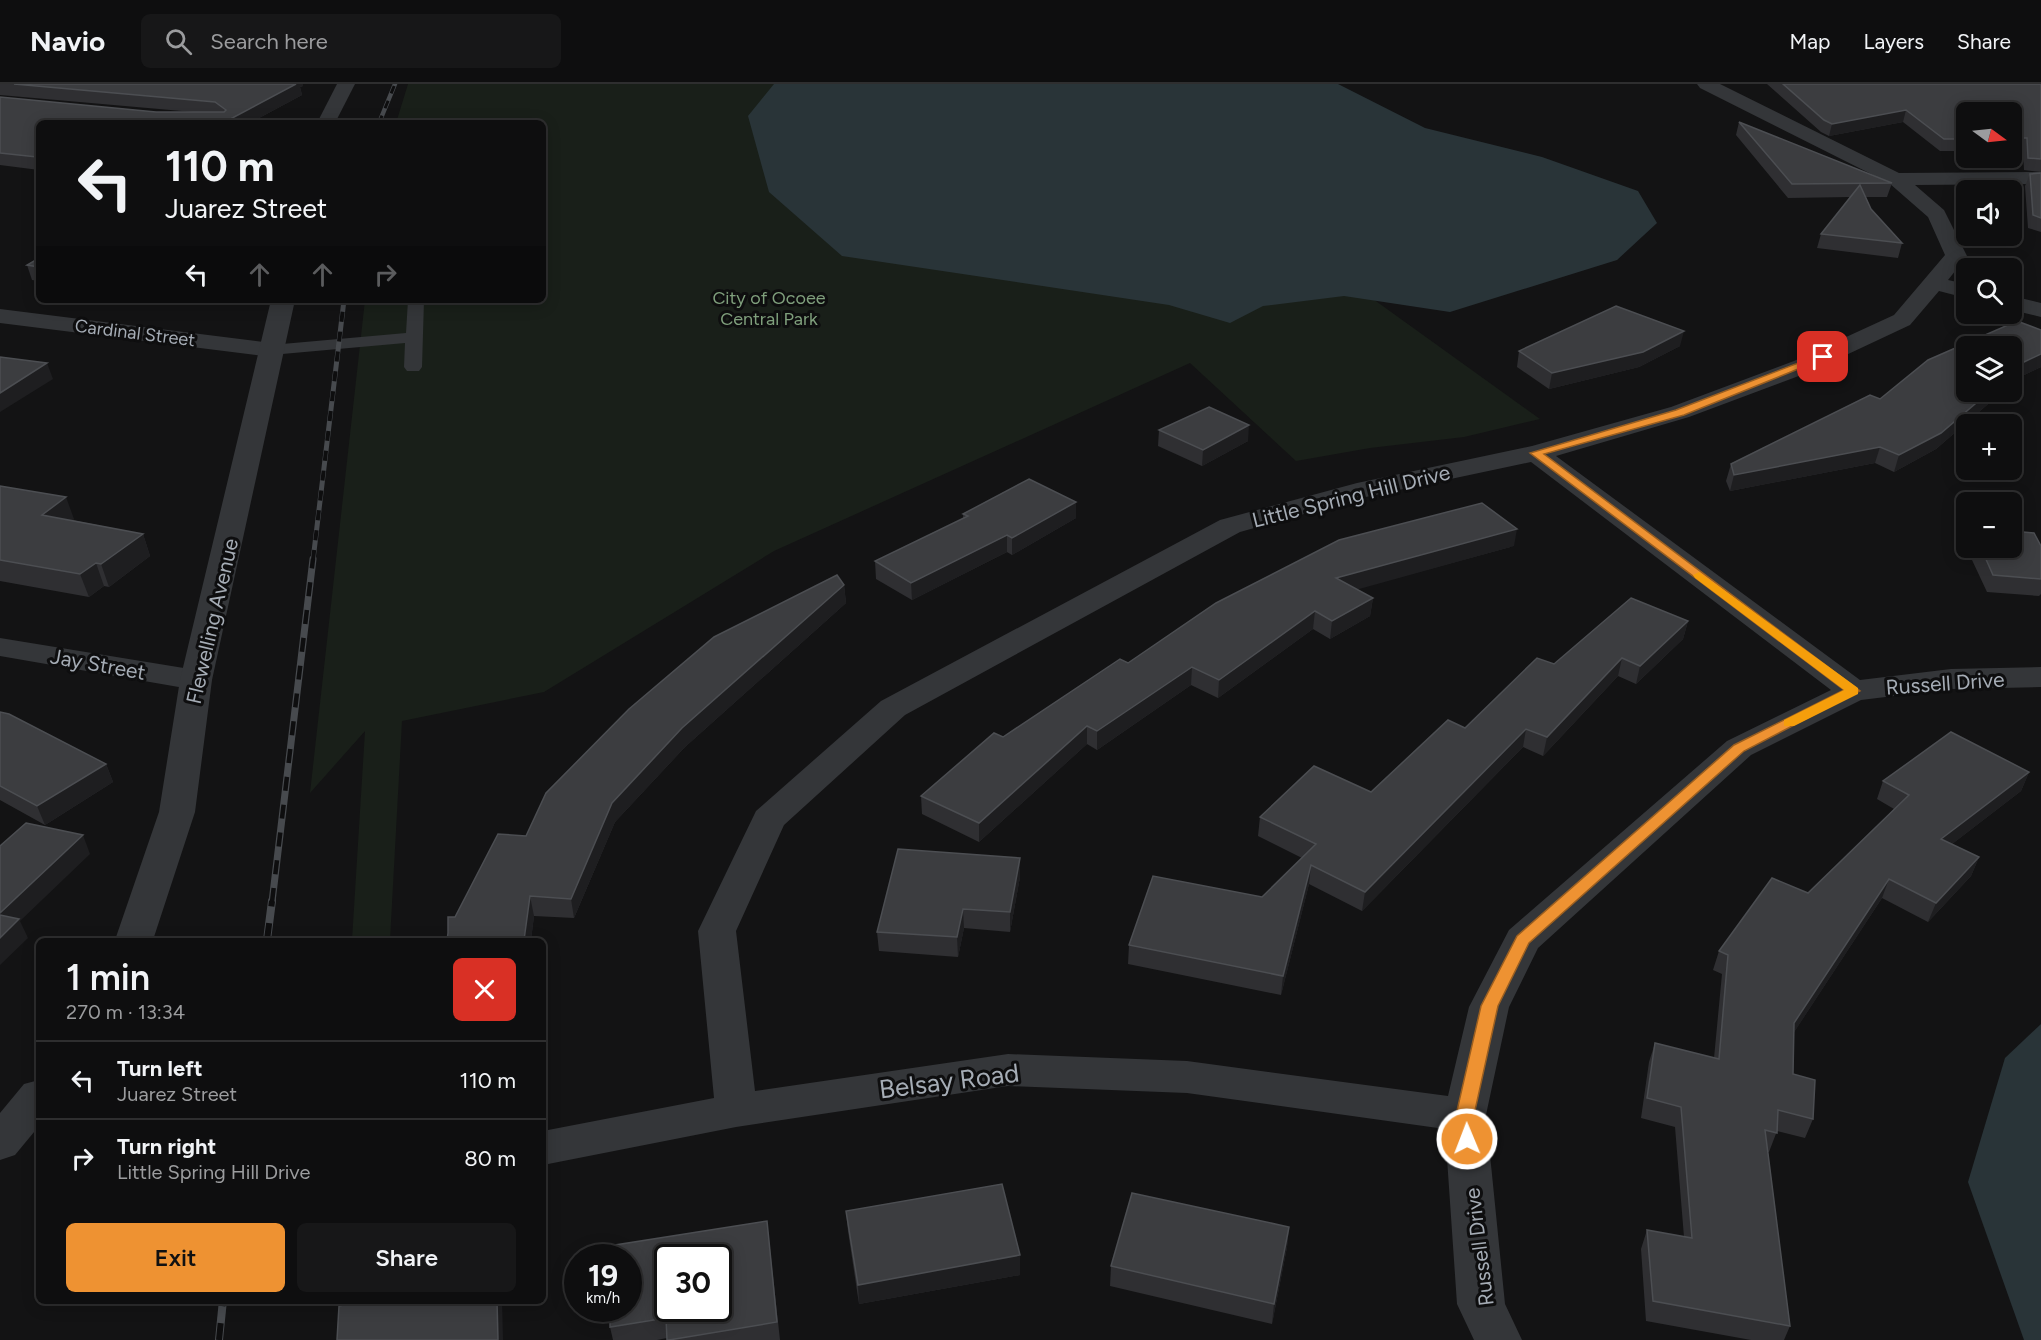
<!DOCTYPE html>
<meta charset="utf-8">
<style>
body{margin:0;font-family:Figtree,sans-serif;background:#171718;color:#f1f3f6;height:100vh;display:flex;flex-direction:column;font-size:22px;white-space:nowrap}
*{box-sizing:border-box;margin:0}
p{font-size:20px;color:#9b9c9e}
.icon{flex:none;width:33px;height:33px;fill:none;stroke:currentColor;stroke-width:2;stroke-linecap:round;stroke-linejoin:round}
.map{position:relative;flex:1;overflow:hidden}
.details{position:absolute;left:36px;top:854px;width:510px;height:366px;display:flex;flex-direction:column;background:#0e0e0f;border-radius:9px;box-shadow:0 3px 15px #0003,0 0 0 2px #2e2e2f}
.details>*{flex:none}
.top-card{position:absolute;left:36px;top:36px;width:510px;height:183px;border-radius:9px;box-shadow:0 3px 15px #0003,0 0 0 2px #2e2e2f;background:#0e0e0f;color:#f1f3f6;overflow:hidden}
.needle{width:39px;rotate:105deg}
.fabs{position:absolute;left:1956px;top:18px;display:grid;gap:12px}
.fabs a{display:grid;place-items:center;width:66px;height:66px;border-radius:9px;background:#0e0e0f;box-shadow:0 3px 15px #0003,0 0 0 2px #2e2e2f;font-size:30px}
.speed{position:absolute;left:564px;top:1160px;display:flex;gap:12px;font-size:30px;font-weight:700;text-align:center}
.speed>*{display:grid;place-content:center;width:78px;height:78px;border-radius:50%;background:#0e0e0f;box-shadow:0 3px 15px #0003,0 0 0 2px #2e2e2f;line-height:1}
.speed small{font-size:15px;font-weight:400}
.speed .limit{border:3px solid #111;border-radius:9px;background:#fff;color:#111}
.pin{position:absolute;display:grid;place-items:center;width:51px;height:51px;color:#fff;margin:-26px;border-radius:12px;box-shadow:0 3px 9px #0006}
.me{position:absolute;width:66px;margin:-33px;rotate:359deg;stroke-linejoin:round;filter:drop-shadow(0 0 4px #0008)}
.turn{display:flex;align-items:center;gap:21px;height:126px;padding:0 30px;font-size:27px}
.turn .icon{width:78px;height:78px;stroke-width:2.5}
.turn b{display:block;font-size:42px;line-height:51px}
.lanes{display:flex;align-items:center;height:57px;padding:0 30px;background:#0003;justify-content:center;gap:30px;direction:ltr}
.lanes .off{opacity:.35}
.round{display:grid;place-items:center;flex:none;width:63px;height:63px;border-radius:9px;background:#171718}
.summary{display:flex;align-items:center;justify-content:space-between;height:102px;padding:0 30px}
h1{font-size:36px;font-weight:600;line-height:45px}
.action{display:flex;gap:12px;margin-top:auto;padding:12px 30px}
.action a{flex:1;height:69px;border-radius:9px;background:#ee9232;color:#111;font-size:24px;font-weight:600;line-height:69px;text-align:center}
.action a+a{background:#171718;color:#f1f3f6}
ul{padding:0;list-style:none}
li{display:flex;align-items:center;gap:18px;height:78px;padding:0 30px;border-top:2px solid #2e2e2f}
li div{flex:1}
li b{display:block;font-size:22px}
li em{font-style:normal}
header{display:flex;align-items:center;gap:36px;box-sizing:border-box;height:84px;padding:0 30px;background:#0e0e0f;border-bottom:2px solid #2e2e2f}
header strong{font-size:28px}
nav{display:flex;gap:33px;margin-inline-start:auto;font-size:21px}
.search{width:420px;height:54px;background:#171718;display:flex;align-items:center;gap:15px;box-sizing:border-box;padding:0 21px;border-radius:9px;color:#9b9c9e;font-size:22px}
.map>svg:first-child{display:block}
.green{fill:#191f19}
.water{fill:#293438}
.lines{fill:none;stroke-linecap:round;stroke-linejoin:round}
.service{fill:#343639;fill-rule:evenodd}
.minor{fill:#343639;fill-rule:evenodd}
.tertiary{fill:#343639;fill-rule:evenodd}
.rail-far3-casing{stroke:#474a4e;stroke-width:4.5}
.rail-far2-casing{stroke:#474a4e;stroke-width:5}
.rail-far1-casing{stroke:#474a4e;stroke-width:7}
.rail-casing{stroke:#474a4e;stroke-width:8}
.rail-far3{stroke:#0e0e0f;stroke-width:3;stroke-dasharray:8;stroke-linecap:butt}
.rail-far2{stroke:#0e0e0f;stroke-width:4;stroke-dasharray:10;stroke-linecap:butt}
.rail-far1{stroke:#0e0e0f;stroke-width:4.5;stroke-dasharray:14;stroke-linecap:butt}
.rail{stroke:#0e0e0f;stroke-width:6;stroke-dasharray:17;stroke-linecap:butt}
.wall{fill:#2f2f32}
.shaded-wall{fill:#1e1e20}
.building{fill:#3c3d40;stroke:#4c4e52;stroke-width:1.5;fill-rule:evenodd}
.route{fill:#ee9232;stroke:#9b5f20;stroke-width:1.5}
.slow{fill:#f59e0b}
.labels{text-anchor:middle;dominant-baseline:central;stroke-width:6;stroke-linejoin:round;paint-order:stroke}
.far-park-label{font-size:18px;fill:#7f9f7c;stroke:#0e0e0f}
.far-street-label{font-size:18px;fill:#a5acb5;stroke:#0e0e0f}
.street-label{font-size:21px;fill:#a5acb5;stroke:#0e0e0f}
.near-street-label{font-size:26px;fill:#a5acb5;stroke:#0e0e0f}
</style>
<header>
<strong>Navio</strong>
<div class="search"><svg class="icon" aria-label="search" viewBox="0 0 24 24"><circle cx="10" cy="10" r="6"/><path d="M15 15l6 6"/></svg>Search here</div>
<nav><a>Map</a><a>Layers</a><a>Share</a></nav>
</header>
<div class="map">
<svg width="2041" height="1256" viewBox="0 0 2041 1256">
<rect width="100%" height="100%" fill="#131314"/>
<path class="green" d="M 408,0 L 1074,0 L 1540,335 L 1464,353 L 1370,364 L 1296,377 L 1190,279 L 774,467 L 544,608 L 402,637 L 390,856 L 352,856 L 365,647 L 310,709 L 365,216 L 543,216 L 543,39 L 396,39 Z"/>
<g class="water">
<path d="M 774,0 L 1338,0 L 1425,44 L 1542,73 L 1638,107 L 1657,139 L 1617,176 L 1450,228 L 1344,212 L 1263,222 L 1230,239 L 1169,221 L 842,172 L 769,108 L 748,32 Z"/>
<path d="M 2041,940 L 2041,1256 L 2024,1256 L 1968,1098 L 2005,974 Z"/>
</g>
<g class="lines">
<path class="service" d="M 408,216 L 424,216 L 422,283 L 419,287 L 407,287 L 404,283 L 405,259 L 271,271 L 262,266 L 271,261 L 406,249 Z"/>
<g class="minor">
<path d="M 1697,0 L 1720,0 L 1899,89 L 2041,88 L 2041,100 L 1915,101 L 1944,126 L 1967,172 L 1948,196 L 1966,200 L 1966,214 L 1939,207 L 1910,241 L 1812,287 L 1689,333 L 1556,372 L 1860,596 L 1951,585 L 2041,583 L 2041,603 L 1951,605 L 1861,616 L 1751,671 L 1538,864 L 1509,923 L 1486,1031 L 1505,1220 L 1522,1256 L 1474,1256 L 1457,1220 L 1445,1045 L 1187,1009 L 1008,1002 L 736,1043 L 543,1081 L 543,1047 L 714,1014 L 698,847 L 756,727 L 881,617 L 1220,436 L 1357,399 L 1532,362 L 1671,323 L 1794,277 L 1894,231 L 1945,171 L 1928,133 L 1889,99 L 1700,4 ZM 1531,378 L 1831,606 L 1727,657 L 1509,846 L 1469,923 L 1448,1012 L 1187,977 L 1008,970 L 755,1007 L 736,847 L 784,741 L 905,631 L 1240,448 L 1361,414 Z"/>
<path d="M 2012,212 L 2041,219 L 2041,233 L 2012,226 Z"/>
<path d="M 0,225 L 271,259 L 280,261 L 283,266 L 280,271 L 271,273 L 0,239 Z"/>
<path d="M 0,554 L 196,586 L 207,589 L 212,596 L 207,603 L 196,606 L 0,572 Z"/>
</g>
<g class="tertiary">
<path d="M 337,0 L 355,0 L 335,39 L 317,39 Z"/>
<path d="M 271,216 L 295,216 L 212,596 L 195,728 L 153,856 L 115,856 L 159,728 L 180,596 Z"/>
<path d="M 39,996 L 39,1042 L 15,1071 L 0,1076 L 0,1029 L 24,1000 Z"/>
</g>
<g class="rail-far3-casing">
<path id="rail-far3" d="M 379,39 L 395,0"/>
</g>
<g class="rail-far2-casing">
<path id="rail-far2" d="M 313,476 L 344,216"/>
</g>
<g class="rail-far1-casing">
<path id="rail-far1" d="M 272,818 L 313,475"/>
</g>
<g class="rail-casing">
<g id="rail">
<path d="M 267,856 L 272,817"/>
<path d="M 219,1256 L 223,1216"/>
</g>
</g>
<use href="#rail-far3" class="rail-far3"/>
<use href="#rail-far2" class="rail-far2"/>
<use href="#rail-far1" class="rail-far1"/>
<use href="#rail" class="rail"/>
</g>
<g class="wall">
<path d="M 0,0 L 303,0 L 303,2 L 300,3 L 302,11 L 250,39 L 39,39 L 39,86 L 0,81 L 0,13 L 156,28 L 193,28 L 0,11 Z"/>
<path d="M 1767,0 L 2041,0 L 2041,88 L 2024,86 L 2023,66 L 2012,66 L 2012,28 L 1966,28 L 1966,67 L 1940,67 L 1903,38 L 1829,52 L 1821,48 Z"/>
<path d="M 1739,38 L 1892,99 L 1887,113 L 1866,113 L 1871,125 L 1902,159 L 1898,174 L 1817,164 L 1821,150 L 1850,113 L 1788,114 L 1736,51 Z"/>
<path d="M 2041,89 L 2041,149 L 2041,148 L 2028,144 L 2025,102 L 2030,90 Z"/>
<path d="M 39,174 L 39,197 L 32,196 L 27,181 Z"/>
<path d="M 2041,246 L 2041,283 L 2018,294 L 2012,299 L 2012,262 L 1966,308 L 2002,308 L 1936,365 L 1894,388 L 1875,379 L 1730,407 L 1726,397 L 1731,380 Z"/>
<path d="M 1680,262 L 1639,283 L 1549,305 L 1517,283 L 1519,267 Z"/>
<path d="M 1159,346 L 1248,357 L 1202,382 L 1158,362 Z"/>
<path d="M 0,402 L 74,435 L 72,436 L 143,450 L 150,472 L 109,503 L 104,502 L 89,513 L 0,497 Z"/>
<path d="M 1076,418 L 1076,434 L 1012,471 L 1007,468 L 912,516 L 876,495 L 875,477 L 963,435 L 963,430 Z"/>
<path d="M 1966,459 L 1966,464 L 2041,462 L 2041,510 L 2039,512 L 1987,508 L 1965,461 Z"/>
<path d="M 1514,462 L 1356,505 L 1373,514 L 1370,532 L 1330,555 L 1313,545 L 1218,614 L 1191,601 L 1097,666 L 1087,660 L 979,758 L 922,730 L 921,712 L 1003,653 L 1128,579 L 1216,519 Z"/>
<path d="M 844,501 L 846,519 L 685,663 L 615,738 L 574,834 L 534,832 L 531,856 L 447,856 L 455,833 L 526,752 Z"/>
<path d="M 1688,537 L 1683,555 L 1636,600 L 1618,592 L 1543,672 L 1523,663 L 1362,827 L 1309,800 L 1281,911 L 1128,880 L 1129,861 L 1262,813 L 1302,774 L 1258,752 L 1260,733 L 1371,708 L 1465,644 L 1554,580 Z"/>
<path d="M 0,628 L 106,680 L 113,698 L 45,741 L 0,716 Z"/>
<path d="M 2029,688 L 2021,707 L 1952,760 L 1979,773 L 1971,792 L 1928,838 L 1882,814 L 1794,948 L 1793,990 L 1813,1035 L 1805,1054 L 1777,1047 L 1769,1068 L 1768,1068 L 1790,1242 L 1784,1256 L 1751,1256 L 1646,1237 L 1641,1165 L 1647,1146 L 1684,1153 L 1675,1043 L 1641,1034 L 1649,978 L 1655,959 L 1714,974 L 1722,890 L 1713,886 L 1719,867 L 1808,809 L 1894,725 L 1877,715 L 1883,697 Z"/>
<path d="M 1020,793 L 1010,848 L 964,844 L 958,873 L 879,867 L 877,848 Z"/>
<path d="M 846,1127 L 1020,1191 L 859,1220 L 848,1147 Z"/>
<path d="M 767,1137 L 780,1256 L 667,1256 L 667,1254 L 657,1256 L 613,1256 L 610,1243 Z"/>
<path d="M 1289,1143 L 1287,1163 L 1272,1240 L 1110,1202 L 1111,1182 Z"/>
</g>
<g class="shaded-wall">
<path d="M 287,0 L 303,0 L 303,2 L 300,3 L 302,11 L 250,39 L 223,39 Z"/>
<path d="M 1906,26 L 1903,38 L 1829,52 L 1832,40 Z"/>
<path d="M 1684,247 L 1680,262 L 1639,283 L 1549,305 L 1552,289 Z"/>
<path d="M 2041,270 L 2041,283 L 2018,294 L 2012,299 L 2012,288 L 2024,278 Z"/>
<path d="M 47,279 L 53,295 L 0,328 L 0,309 Z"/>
<path d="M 1989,308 L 2002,308 L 1936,365 L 1894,388 L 1899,371 Z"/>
<path d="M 1249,341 L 1248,357 L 1202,382 L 1203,366 Z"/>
<path d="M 1880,363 L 1875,379 L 1730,407 L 1734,391 Z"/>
<path d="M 66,413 L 74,435 L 50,453 L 42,431 Z"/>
<path d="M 1076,418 L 1076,434 L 1012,471 L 1012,454 Z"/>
<path d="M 1517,445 L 1514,462 L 1334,512 L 1336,494 Z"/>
<path d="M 143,450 L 150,472 L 109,503 L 101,480 Z"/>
<path d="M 1007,451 L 1007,468 L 912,516 L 911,499 Z"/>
<path d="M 96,479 L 104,502 L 89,513 L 80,490 Z"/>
<path d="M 844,501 L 846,519 L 685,663 L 615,738 L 574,834 L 571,815 L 612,719 L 682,644 Z"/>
<path d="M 1373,514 L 1370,532 L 1330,555 L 1332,537 Z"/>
<path d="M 1315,527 L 1313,545 L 1218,614 L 1219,596 Z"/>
<path d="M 1688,537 L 1683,555 L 1636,600 L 1640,582 Z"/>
<path d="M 1622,574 L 1618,592 L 1543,672 L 1547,653 Z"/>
<path d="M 1192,583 L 1191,601 L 1097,666 L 1097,647 Z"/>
<path d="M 1087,642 L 1087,660 L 979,758 L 979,739 Z"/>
<path d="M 1526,645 L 1523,663 L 1362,827 L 1365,808 Z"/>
<path d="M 106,680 L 113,698 L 45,741 L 37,722 Z"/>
<path d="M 2029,688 L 2021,707 L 1934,774 L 1941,755 Z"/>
<path d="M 83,751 L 90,770 L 20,837 L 28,854 L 0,881 L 0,829 Z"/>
<path d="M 1979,773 L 1971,792 L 1928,838 L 1936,819 Z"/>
<path d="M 1020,774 L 1020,793 L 1010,848 L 1010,828 Z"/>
<path d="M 1311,781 L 1309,800 L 1281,911 L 1283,892 Z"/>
<path d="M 1889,795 L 1882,814 L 1787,959 L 1794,939 Z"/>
<path d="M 530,812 L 534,832 L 531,856 L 524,856 Z"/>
<path d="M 963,825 L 964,844 L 958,873 L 957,853 Z"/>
<path d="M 1289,1143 L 1287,1163 L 1272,1240 L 1274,1220 Z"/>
<path d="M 1020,1171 L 1020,1191 L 859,1220 L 858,1201 Z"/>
<path d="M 497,1216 L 502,1216 L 503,1256 L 498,1256 Z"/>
</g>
<g class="building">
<path d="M 14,0 L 296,0 L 223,39 L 39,39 L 39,72 L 37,73 L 0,69 L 0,13 L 156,28 L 224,28 L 226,26 L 215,18 Z"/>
<path d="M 1783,0 L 2041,0 L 2041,75 L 2028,74 L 2027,54 L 2012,54 L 2012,28 L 1966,28 L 1966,55 L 1944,55 L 1906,26 L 1832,40 L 1824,36 Z"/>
<path d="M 1739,38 L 1892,99 L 1792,100 Z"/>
<path d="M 2041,89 L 2041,134 L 2033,131 L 2030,90 Z"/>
<path d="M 1860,101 L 1871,125 L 1902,159 L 1821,150 Z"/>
<path d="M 39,174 L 39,183 L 27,181 Z"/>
<path d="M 1616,222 L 1684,247 L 1643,268 L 1552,289 L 1519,267 Z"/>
<path d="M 2017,237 L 2041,246 L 2041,270 L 2024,278 L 2012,288 L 2012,262 L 1966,262 L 1966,308 L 1989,308 L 1941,349 L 1899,371 L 1880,363 L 1734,391 L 1731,380 L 1870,311 L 1880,315 L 1928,276 Z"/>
<path d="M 0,273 L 47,279 L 0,309 Z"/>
<path d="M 1209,323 L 1249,341 L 1203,366 L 1159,346 Z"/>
<path d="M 1029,395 L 1076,418 L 1012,454 L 1007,451 L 911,499 L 875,477 L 968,432 L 963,430 Z"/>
<path d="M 0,402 L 66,413 L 42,431 L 143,450 L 101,480 L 96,479 L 80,490 L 0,476 Z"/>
<path d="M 1482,419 L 1517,445 L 1336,494 L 1373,514 L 1332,537 L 1315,527 L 1219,596 L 1192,583 L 1097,647 L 1087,642 L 979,739 L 921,712 L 994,649 L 1003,653 L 1120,575 L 1128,579 L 1216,519 L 1339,456 Z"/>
<path d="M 2012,447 L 2034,449 L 2041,462 L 2041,495 L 1993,491 L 1981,464 L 2012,464 Z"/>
<path d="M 837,491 L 844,501 L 682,644 L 612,719 L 571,815 L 530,812 L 524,856 L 447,856 L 448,849 L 448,833 L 455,833 L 498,750 L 526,752 L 546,709 L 629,625 L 714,553 Z"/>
<path d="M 1631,514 L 1688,537 L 1640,582 L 1622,574 L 1547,653 L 1526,645 L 1365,808 L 1311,781 L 1283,892 L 1129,861 L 1153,792 L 1262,813 L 1316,760 L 1260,733 L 1314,682 L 1371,708 L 1448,636 L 1465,644 L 1537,574 L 1554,580 Z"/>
<path d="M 0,628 L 9,630 L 106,680 L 37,722 L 0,702 Z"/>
<path d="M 1951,648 L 2029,688 L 1941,755 L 1979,773 L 1936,819 L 1889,795 L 1794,939 L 1793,990 L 1815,996 L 1813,1035 L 1778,1026 L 1777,1049 L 1765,1046 L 1790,1242 L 1653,1217 L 1647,1146 L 1692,1154 L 1681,1023 L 1647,1014 L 1655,959 L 1719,975 L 1728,871 L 1719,867 L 1772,794 L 1808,809 L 1909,711 L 1883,697 Z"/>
<path d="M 26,739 L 83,751 L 0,829 L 0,762 Z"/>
<path d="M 898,765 L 1020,774 L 1010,828 L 963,825 L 957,853 L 877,848 Z"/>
<path d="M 0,831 L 19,835 L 0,854 Z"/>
<path d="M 1002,1100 L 1020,1171 L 858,1201 L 846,1127 Z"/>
<path d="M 1132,1109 L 1289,1143 L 1274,1220 L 1111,1182 Z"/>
<path d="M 767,1137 L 777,1238 L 669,1256 L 667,1256 L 666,1234 L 610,1243 L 610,1224 L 628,1224 L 628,1173 L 609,1173 L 609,1162 ZM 668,1173 L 718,1173 L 718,1224 L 668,1224 Z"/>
<path d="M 367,1216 L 497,1216 L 498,1256 L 337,1256 L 339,1222 Z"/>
</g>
<path class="route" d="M 1819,271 L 1828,273 L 1684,331 L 1544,370 L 1860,607 L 1744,667 L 1529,859 L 1498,922 L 1474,1031 L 1476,1055 L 1473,1060 L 1461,1060 L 1456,1031 L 1481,922 L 1517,852 L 1734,661 L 1844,606 L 1530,369 L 1676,326 Z"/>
<path class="slow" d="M 1699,488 L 1858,604 L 1858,610 L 1794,642 L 1784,642 L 1784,636 L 1844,606 L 1695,494 L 1693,491 Z"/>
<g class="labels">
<g class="far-park-label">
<text x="769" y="214">City of Ocoee<tspan x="769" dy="21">Central Park</tspan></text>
</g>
<g class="far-street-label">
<text transform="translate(135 249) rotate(7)">Cardinal Street</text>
</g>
<g class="street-label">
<text transform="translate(1351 412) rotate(-14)">Little Spring Hill Drive</text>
<text transform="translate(212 537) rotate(-77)">Flewelling Avenue</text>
<text transform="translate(98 580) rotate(10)">Jay Street</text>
<text transform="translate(1945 599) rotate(-4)">Russell Drive</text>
<text transform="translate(1479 1163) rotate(-97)">Russell Drive</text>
</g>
<g class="near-street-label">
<text transform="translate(949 997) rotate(-7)">Belsay Road</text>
</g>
</g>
</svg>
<div class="fabs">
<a><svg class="needle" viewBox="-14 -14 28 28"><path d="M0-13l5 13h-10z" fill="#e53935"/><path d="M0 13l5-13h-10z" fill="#9b9c9e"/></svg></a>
<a><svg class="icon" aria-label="sound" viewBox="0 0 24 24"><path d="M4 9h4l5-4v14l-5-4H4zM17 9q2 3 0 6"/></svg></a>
<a><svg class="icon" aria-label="search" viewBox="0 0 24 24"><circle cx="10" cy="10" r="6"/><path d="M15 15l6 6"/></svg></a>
<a><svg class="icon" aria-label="layers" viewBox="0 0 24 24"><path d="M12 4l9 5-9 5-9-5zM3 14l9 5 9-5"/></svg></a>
<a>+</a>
<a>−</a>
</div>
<div class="speed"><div>19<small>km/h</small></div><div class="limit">30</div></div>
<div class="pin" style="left:1823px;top:273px;background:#d93025"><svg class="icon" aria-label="arrive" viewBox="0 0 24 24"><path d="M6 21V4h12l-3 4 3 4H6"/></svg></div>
<svg class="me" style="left:1467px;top:1055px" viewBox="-20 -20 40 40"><circle r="17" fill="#ee9232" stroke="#fff" stroke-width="3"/><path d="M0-11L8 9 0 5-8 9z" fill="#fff"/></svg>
<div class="top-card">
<div class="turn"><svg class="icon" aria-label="left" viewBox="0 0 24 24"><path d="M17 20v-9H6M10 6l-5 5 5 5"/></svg><div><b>110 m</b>Juarez Street</div></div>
<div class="lanes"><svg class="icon" aria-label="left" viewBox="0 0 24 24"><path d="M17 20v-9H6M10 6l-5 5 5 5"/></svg><svg class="icon off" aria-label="ahead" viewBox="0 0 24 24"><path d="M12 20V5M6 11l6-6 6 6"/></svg><svg class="icon off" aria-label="ahead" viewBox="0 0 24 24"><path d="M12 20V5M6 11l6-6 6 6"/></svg><svg class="icon off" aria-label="right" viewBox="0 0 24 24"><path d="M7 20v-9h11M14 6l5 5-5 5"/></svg></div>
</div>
<section class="details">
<div class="summary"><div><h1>1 min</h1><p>270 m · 13:34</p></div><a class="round" style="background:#d93025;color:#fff"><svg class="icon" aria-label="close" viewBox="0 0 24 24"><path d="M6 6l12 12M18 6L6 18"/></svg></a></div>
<ul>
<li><svg class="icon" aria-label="left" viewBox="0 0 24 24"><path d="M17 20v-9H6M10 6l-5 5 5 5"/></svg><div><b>Turn left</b><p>Juarez Street</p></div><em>110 m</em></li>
<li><svg class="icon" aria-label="right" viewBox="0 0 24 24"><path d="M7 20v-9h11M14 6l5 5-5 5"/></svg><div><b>Turn right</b><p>Little Spring Hill Drive</p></div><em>80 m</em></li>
</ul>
<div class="action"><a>Exit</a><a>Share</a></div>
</section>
</div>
